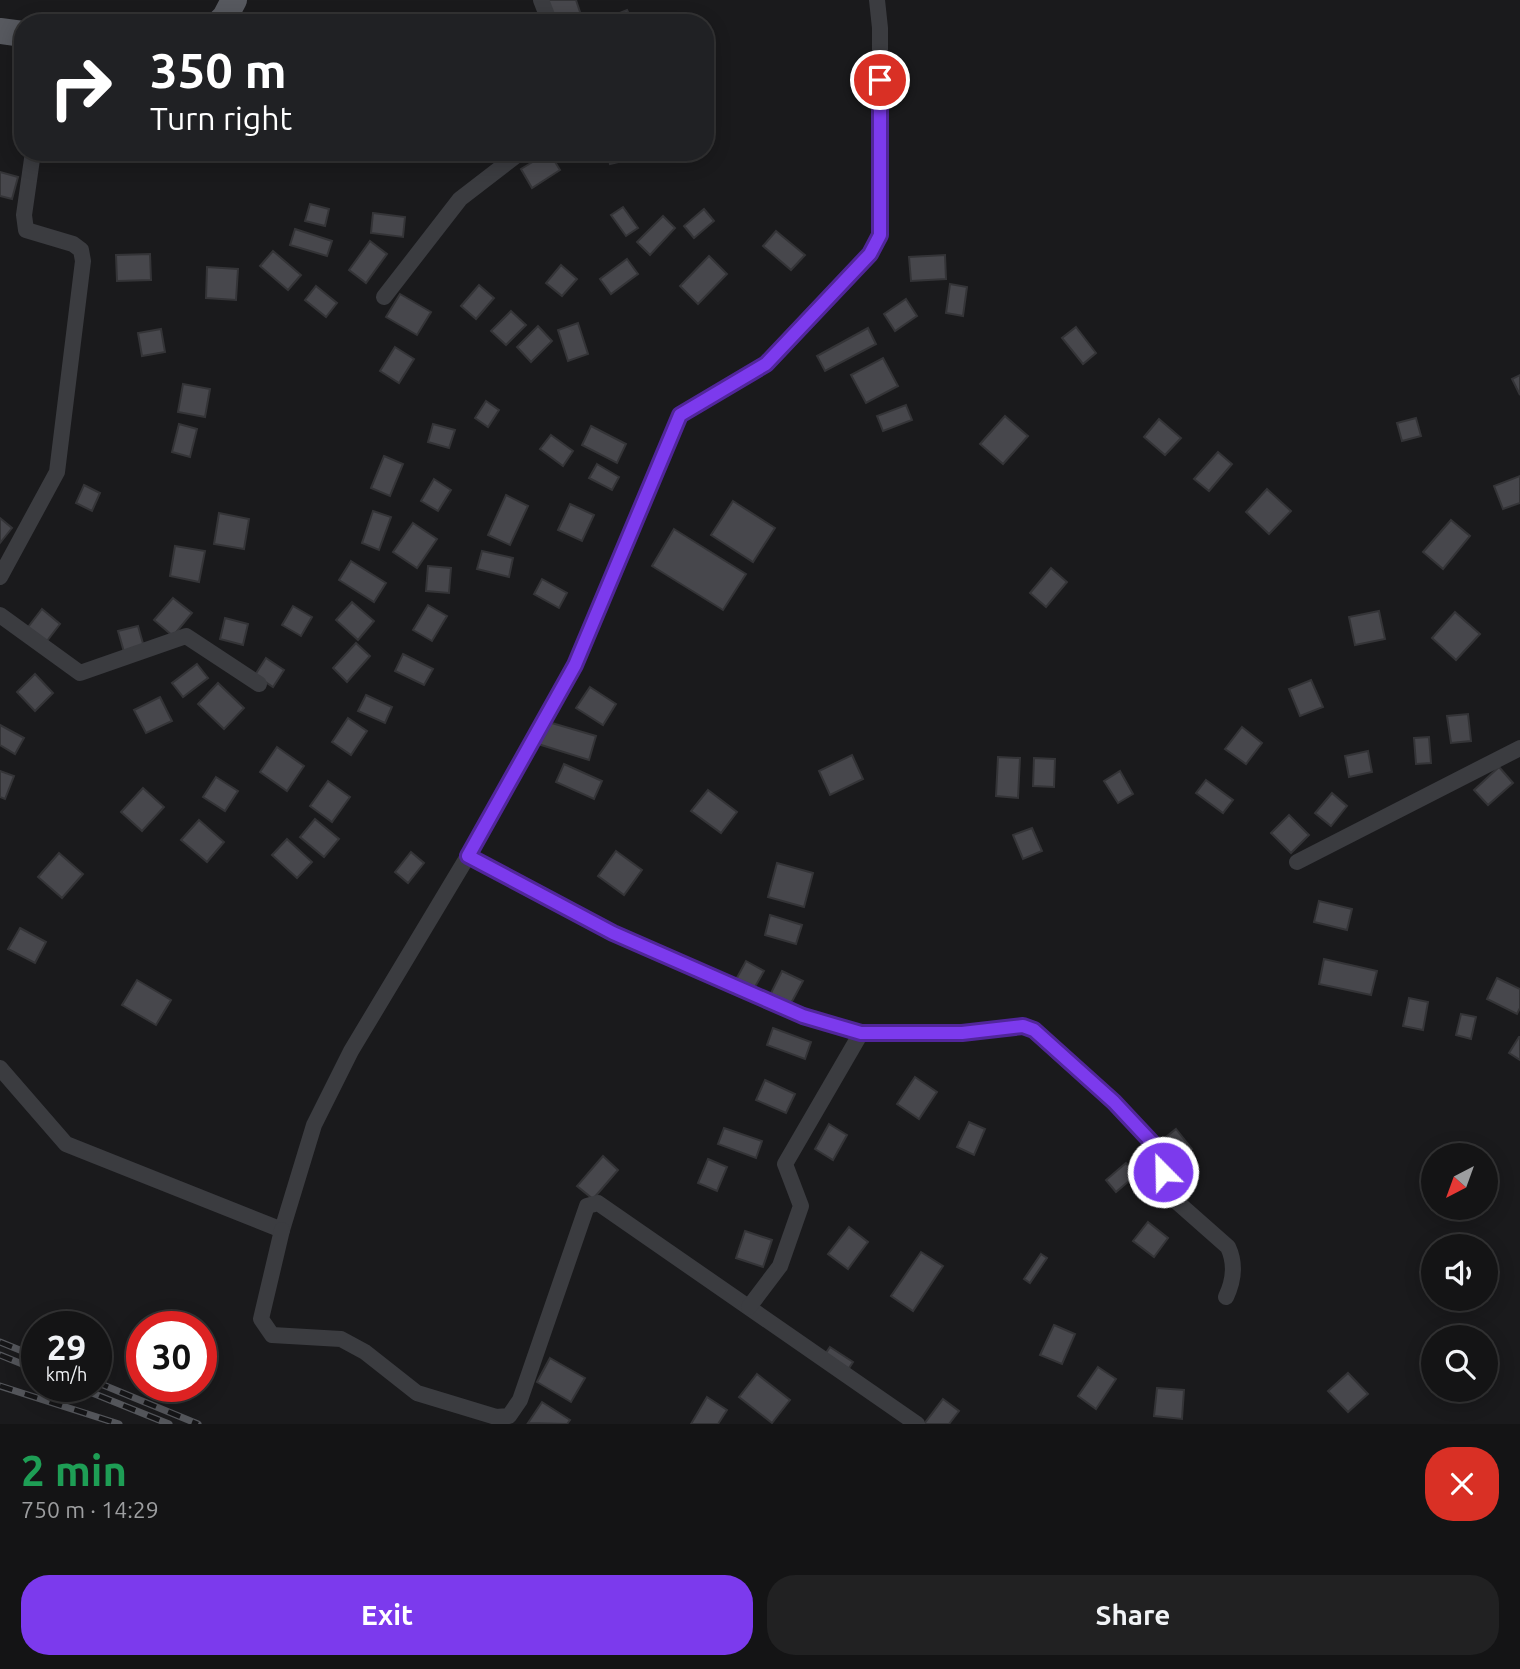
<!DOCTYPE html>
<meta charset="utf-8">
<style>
body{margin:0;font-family:Ubuntu,sans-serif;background:#212122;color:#f1f3f6;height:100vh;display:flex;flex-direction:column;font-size:26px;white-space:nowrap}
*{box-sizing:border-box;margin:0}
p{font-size:23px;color:#9d9ea0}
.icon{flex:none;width:38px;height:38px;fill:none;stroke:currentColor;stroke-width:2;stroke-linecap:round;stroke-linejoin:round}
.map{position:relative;height:1424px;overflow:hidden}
.sheet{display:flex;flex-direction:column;background:#141415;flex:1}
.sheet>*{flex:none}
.hud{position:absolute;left:14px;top:14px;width:700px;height:147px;border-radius:28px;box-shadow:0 4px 18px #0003,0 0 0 2px #333334;background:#202124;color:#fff;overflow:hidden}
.needle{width:46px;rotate:221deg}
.buttons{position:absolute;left:1421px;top:1143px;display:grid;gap:14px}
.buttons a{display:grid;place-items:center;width:77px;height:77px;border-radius:50%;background:#141415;box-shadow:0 4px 18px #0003,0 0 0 2px #333334;font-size:35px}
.speed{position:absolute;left:21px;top:1311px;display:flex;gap:14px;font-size:35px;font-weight:700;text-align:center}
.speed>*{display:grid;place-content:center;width:91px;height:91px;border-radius:50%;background:#141415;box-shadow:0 4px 18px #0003,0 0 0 2px #333334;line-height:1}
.speed small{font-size:18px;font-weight:400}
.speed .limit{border:10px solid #d22;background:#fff;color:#111}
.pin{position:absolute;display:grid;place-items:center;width:60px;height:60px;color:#fff;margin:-30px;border:4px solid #fff;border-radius:50%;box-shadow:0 2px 7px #0007}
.me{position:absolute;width:77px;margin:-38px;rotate:337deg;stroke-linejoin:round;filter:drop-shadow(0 0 5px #0008)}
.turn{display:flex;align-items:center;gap:24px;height:147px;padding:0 21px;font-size:32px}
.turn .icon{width:91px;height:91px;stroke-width:2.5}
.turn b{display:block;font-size:49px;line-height:60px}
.round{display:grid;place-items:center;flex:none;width:74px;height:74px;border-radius:28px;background:#212122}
.summary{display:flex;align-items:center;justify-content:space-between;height:119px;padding:0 21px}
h1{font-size:42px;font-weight:700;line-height:52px;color:#1e9e55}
.button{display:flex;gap:14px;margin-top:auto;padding:14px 21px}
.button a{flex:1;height:80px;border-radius:28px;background:#7c3aed;color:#fff;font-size:28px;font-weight:700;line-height:80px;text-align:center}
.button a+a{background:#212122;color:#f1f3f6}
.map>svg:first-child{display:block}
.building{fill:#47474c;stroke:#343437;stroke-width:2}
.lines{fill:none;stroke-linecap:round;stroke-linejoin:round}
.minor{stroke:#3b3c40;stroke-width:16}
.primary{stroke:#57595f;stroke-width:26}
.rail-casing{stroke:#54565b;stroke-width:7}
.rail{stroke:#151517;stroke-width:4.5;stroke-dasharray:13;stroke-linecap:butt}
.route-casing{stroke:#51269a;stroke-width:18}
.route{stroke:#7c3aed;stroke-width:12}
</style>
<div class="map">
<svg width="1520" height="1424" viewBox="0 0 1520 1424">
<rect width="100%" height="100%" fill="#1a1a1c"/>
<g class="building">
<path d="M 546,0 L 576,0 L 581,15 L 553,23 Z"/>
<path d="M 627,10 L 633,23 L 607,23 L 605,19 Z"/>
<path d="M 549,152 L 560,170 L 532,188 L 521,169 Z"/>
<path d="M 607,152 L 637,152 L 639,157 L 610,164 Z"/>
<path d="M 0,172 L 18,177 L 12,199 L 0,196 Z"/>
<path d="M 310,204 L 329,209 L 325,226 L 305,221 Z"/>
<path d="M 623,207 L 638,228 L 626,236 L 611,215 Z"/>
<path d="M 704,209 L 714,221 L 694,238 L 684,226 Z"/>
<path d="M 373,213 L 405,217 L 403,237 L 371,233 Z"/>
<path d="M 663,216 L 675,228 L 650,255 L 637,242 Z"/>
<path d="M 295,229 L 332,241 L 327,256 L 290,245 Z"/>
<path d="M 776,231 L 805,255 L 791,270 L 763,246 Z"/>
<path d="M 370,241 L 387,254 L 366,283 L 349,270 Z"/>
<path d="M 273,251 L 301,275 L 288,290 L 260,266 Z"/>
<path d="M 150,254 L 151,280 L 117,281 L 116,255 Z"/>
<path d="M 945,255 L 946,279 L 911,281 L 909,257 Z"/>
<path d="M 709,256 L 727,274 L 698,304 L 680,286 Z"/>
<path d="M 627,259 L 638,274 L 611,294 L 600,279 Z"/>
<path d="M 561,265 L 577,279 L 562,296 L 546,283 Z"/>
<path d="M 207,267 L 238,269 L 236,300 L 206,298 Z"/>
<path d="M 950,284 L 967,287 L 963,316 L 946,313 Z"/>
<path d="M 479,285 L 494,298 L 476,319 L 461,306 Z"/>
<path d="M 316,286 L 337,303 L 326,317 L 305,300 Z"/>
<path d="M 400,294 L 431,312 L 417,335 L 386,317 Z"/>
<path d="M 906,299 L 917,316 L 895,331 L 884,314 Z"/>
<path d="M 511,311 L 526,325 L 506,345 L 491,331 Z"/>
<path d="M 578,323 L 588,354 L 568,361 L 558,330 Z"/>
<path d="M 538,326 L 552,341 L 531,362 L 517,347 Z"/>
<path d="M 1076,327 L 1096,353 L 1083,364 L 1062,338 Z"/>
<path d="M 868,328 L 876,344 L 825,371 L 817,356 Z"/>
<path d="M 161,329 L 165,352 L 142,356 L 138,333 Z"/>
<path d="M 395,347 L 414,359 L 399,383 L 380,371 Z"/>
<path d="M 883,358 L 898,386 L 866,403 L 851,375 Z"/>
<path d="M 1520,375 L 1520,395 L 1512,379 Z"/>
<path d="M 183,384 L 210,389 L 205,417 L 178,412 Z"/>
<path d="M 486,401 L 499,410 L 488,427 L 475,418 Z"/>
<path d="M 906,405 L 912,420 L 883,431 L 877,416 Z"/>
<path d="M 1005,416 L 1028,436 L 1003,464 L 980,444 Z"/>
<path d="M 1416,418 L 1421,436 L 1402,441 L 1397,423 Z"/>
<path d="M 1159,419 L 1181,438 L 1165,455 L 1144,437 Z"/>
<path d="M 179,424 L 197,429 L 190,457 L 172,452 Z"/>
<path d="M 433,424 L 455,430 L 449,448 L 428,442 Z"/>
<path d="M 591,426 L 626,444 L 617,463 L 582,445 Z"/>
<path d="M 551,435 L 573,451 L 563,466 L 540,449 Z"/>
<path d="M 1218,452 L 1232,464 L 1209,491 L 1194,479 Z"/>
<path d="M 384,456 L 403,464 L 390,496 L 371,488 Z"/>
<path d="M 597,464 L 619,477 L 612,490 L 589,478 Z"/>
<path d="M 1520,476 L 1520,503 L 1503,509 L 1494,486 Z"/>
<path d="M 434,479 L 451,490 L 438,511 L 421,501 Z"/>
<path d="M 84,485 L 100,493 L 92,511 L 76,503 Z"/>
<path d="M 1267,489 L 1291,511 L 1269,534 L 1246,512 Z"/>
<path d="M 506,495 L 528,506 L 510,545 L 488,535 Z"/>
<path d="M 733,501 L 775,528 L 753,562 L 711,535 Z"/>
<path d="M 570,504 L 594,515 L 582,541 L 558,530 Z"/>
<path d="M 373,511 L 391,517 L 379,550 L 362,543 Z"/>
<path d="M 219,513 L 249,519 L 244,549 L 214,544 Z"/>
<path d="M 0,518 L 12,528 L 0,543 Z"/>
<path d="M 1451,520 L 1470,536 L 1443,569 L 1423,552 Z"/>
<path d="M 413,523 L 437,539 L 417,568 L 393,552 Z"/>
<path d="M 674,529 L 746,574 L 723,610 L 652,566 Z"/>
<path d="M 175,546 L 205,551 L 199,582 L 170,576 Z"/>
<path d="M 482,551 L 513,558 L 509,577 L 477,569 Z"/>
<path d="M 351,561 L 386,583 L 374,602 L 339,580 Z"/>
<path d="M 428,566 L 451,568 L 449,593 L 426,591 Z"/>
<path d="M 1051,568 L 1067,582 L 1046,607 L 1030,593 Z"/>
<path d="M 542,579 L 567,593 L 559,608 L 534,594 Z"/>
<path d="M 173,598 L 192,613 L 173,636 L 154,620 Z"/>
<path d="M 352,602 L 374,621 L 358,640 L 336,620 Z"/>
<path d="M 428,605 L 447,616 L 432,641 L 413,630 Z"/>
<path d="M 293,606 L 312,617 L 301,636 L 282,625 Z"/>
<path d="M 42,609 L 60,624 L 43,646 L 25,631 Z"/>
<path d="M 1379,611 L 1385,639 L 1355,645 L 1349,617 Z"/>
<path d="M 1455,612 L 1480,634 L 1456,660 L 1432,638 Z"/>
<path d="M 225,618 L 248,624 L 243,645 L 220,639 Z"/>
<path d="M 138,626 L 144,647 L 124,652 L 118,631 Z"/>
<path d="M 356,643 L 370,656 L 347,682 L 333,668 Z"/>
<path d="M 403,654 L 433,669 L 424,685 L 395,671 Z"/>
<path d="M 266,658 L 284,670 L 273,687 L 255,675 Z"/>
<path d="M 197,664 L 208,678 L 183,697 L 172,683 Z"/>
<path d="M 35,674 L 53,693 L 35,711 L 17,692 Z"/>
<path d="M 1311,680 L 1323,707 L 1300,716 L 1289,689 Z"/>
<path d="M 218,683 L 244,708 L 224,729 L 198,704 Z"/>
<path d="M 590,687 L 616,704 L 603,725 L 576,708 Z"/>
<path d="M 366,695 L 392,707 L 385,723 L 358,711 Z"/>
<path d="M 160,697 L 172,721 L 146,733 L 134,710 Z"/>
<path d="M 1468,714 L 1471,741 L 1451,743 L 1447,716 Z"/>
<path d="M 348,718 L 367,731 L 351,755 L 332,742 Z"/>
<path d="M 545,721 L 596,736 L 589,760 L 538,744 Z"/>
<path d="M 0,725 L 24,738 L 15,754 L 0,745 Z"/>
<path d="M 1242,727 L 1262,743 L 1246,764 L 1225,749 Z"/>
<path d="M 1429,737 L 1431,763 L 1416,764 L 1414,738 Z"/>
<path d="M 277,747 L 304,766 L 287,791 L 260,772 Z"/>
<path d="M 1368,751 L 1372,772 L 1349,777 L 1345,756 Z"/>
<path d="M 852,755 L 863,779 L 830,795 L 819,771 Z"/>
<path d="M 998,757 L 1020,758 L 1018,798 L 996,796 Z"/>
<path d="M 1034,758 L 1055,759 L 1054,787 L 1033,786 Z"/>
<path d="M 564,764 L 602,781 L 594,799 L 556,782 Z"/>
<path d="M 1499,767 L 1513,783 L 1488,805 L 1474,790 Z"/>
<path d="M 0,771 L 14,776 L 5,799 L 0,797 Z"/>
<path d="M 1120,771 L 1133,794 L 1118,803 L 1104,781 Z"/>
<path d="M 216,777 L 238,791 L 225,811 L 203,797 Z"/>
<path d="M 1206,780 L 1233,800 L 1223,813 L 1196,793 Z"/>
<path d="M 328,781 L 350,797 L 332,822 L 310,806 Z"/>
<path d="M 143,788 L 164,807 L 142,831 L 121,812 Z"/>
<path d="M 708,790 L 737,812 L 721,833 L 691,811 Z"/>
<path d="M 1332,793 L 1347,806 L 1331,826 L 1315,813 Z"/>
<path d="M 1289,815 L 1309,835 L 1291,853 L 1271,833 Z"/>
<path d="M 315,819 L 339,839 L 324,857 L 300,837 Z"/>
<path d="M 199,820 L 224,842 L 207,862 L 181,840 Z"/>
<path d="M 1032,828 L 1042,851 L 1023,859 L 1013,835 Z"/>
<path d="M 287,839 L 312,862 L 297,878 L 272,855 Z"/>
<path d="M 616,851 L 642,870 L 624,895 L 598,876 Z"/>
<path d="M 411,852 L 424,863 L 408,883 L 395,872 Z"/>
<path d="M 59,853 L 83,874 L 62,898 L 38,877 Z"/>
<path d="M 777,863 L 813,873 L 804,907 L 768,897 Z"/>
<path d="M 1319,901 L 1352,909 L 1347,930 L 1314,922 Z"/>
<path d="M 770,915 L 802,925 L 796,944 L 765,935 Z"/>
<path d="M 20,928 L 46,942 L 35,963 L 8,949 Z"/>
<path d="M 1324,959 L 1377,971 L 1371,995 L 1319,984 Z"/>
<path d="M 746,961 L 764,971 L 751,994 L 733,985 Z"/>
<path d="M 782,971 L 803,981 L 788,1009 L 768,999 Z"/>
<path d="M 1497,978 L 1520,989 L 1520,1008 L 1517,1014 L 1487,999 Z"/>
<path d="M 137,980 L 171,1000 L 156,1025 L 122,1005 Z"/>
<path d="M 1409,998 L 1428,1002 L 1423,1030 L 1403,1026 Z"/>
<path d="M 1461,1014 L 1476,1017 L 1471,1039 L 1456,1035 Z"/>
<path d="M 773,1028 L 811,1042 L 805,1059 L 767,1045 Z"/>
<path d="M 1519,1037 L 1520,1037 L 1520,1060 L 1509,1053 Z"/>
<path d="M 915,1077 L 937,1092 L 919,1119 L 897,1104 Z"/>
<path d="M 765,1080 L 795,1094 L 786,1113 L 756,1100 Z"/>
<path d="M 969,1122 L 985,1129 L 974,1155 L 957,1147 Z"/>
<path d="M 829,1124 L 847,1135 L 833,1160 L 815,1149 Z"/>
<path d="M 724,1128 L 762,1141 L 756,1158 L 718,1144 Z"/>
<path d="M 1176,1129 L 1192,1149 L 1168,1169 L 1151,1149 Z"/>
<path d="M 603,1156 L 618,1170 L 593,1199 L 577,1186 Z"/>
<path d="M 708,1159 L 727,1167 L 717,1191 L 698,1183 Z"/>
<path d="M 1126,1163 L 1136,1175 L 1116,1192 L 1106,1180 Z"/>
<path d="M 1148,1222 L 1168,1238 L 1154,1257 L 1133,1241 Z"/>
<path d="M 849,1227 L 868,1242 L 848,1269 L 828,1254 Z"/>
<path d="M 745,1231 L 772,1240 L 763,1267 L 736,1258 Z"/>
<path d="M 921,1252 L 943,1266 L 913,1311 L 891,1296 Z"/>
<path d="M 1041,1254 L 1047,1258 L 1030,1283 L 1024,1279 Z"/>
<path d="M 1054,1325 L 1075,1334 L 1062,1364 L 1040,1355 Z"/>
<path d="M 830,1347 L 853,1362 L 843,1377 L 820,1362 Z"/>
<path d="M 550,1358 L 585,1378 L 571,1402 L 537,1382 Z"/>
<path d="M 1098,1367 L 1116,1379 L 1096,1409 L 1078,1396 Z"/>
<path d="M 1348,1373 L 1368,1394 L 1348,1412 L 1328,1391 Z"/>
<path d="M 757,1374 L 790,1400 L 772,1423 L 739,1397 Z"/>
<path d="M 1157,1388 L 1184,1390 L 1182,1419 L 1154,1416 Z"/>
<path d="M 707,1397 L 727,1410 L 718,1424 L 691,1424 Z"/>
<path d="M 943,1399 L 959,1411 L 949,1424 L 924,1424 Z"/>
<path d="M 542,1402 L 570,1420 L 567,1424 L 528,1423 Z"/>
</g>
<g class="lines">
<g class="minor">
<path d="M 541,0 L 550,23"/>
<path d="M 384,297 L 460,199 L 521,152"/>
<path d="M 0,577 L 57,472 L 83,261 L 81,250 L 73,244 L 26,230 L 24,215 L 33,152"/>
<path d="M 0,615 L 80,673 L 186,636 L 259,684"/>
<path d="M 468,856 L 613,933 L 803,1016 L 861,1033 L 962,1033 L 1023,1026 L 1033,1030 L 1114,1102 L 1158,1149 L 1168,1194 L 1228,1247 C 1236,1264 1234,1280 1226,1297"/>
<path d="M 1297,862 L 1520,748"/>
<path d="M 0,1068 L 66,1144 L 282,1230 L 314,1125 L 351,1051 L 468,856 L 575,665 L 680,415 L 766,364 L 870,254 L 880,235 L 880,28 L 877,0"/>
<path d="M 282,1230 L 261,1319 L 272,1335 L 341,1339 L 365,1352 L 417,1393 L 496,1417 L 509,1416 L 520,1400 L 587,1206 L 598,1203 L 917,1424"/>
<path d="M 749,1307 L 780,1266 L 801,1206 L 785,1164 L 861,1033"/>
</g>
<g class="primary">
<path d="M 219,23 L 225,17 L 234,0"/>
<path d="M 0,31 L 23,34"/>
</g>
<g class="rail-casing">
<g id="rail">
<path d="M 0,1342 L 37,1357"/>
<path d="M 0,1355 L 37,1370"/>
<path d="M 96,1382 L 198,1424"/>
<path d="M 0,1386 L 119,1424"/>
<path d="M 75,1386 L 169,1424"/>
</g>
</g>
<use href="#rail" class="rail"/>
</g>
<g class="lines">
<g class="route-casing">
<path id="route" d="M 880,80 L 880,235 L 870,254 L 766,364 L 680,415 L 575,665 L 468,856 L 613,933 L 803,1016 L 861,1033 L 962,1033 L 1023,1026 L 1034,1030 L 1114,1102 L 1158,1149 L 1163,1172"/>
</g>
<use href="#route" class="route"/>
</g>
</svg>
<div class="buttons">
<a><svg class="needle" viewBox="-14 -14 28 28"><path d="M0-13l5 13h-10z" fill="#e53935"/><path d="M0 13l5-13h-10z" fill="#9d9ea0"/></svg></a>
<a><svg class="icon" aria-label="sound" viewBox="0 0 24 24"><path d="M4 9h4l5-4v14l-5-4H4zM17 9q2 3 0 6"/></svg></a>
<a><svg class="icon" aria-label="search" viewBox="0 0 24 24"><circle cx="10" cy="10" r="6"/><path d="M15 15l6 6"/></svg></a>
</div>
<div class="speed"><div>29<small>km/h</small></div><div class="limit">30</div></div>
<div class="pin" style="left:880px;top:80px;background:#d93025"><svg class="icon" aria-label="arrive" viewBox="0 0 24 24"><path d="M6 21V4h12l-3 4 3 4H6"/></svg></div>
<svg class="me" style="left:1163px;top:1172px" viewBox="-20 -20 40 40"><circle r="17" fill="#7c3aed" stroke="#fff" stroke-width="3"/><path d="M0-11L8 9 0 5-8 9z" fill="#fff"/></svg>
<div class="hud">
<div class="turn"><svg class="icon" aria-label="right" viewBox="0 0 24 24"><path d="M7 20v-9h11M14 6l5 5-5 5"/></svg><div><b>350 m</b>Turn right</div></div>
</div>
</div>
<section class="sheet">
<div class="summary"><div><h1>2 min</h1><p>750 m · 14:29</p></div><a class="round" style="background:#d93025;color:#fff"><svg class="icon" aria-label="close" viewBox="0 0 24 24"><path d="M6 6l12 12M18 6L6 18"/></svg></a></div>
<div class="button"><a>Exit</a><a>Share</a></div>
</section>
